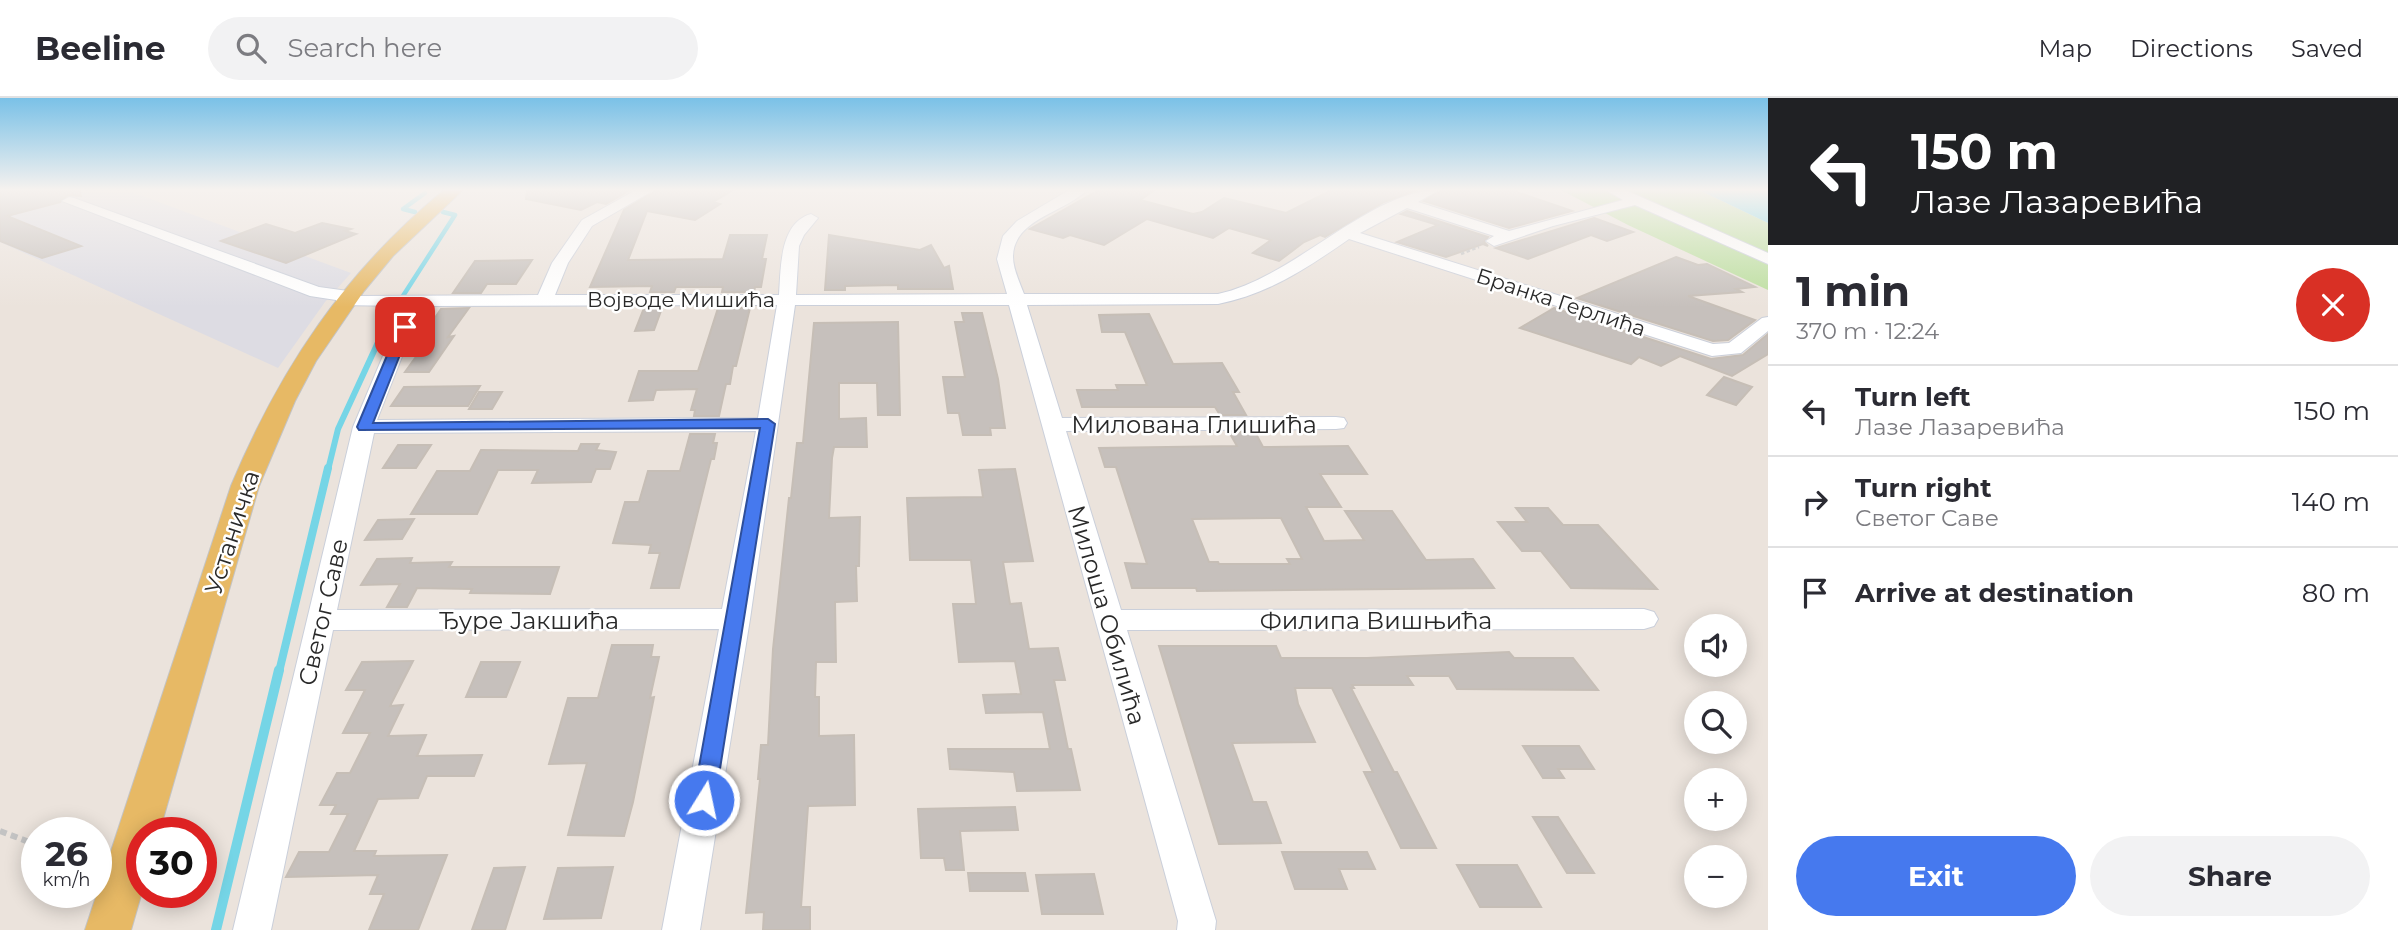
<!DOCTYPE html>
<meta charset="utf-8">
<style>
body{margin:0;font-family:Montserrat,sans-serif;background:#f2f2f3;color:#2b2b33;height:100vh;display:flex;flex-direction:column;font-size:26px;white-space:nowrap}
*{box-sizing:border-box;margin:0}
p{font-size:23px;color:#7c7c81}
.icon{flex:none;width:38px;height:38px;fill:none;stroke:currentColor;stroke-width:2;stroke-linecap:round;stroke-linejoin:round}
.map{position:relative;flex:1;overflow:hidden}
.panel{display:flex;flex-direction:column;background:#fff;width:630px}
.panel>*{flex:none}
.top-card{background:#202124;color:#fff;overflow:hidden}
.tools{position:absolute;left:1684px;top:516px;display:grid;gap:14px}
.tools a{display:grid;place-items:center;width:63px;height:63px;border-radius:50%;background:#fff;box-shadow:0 4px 18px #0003;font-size:35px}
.speed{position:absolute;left:21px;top:719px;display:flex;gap:14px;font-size:35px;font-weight:700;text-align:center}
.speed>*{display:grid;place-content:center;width:91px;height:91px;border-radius:50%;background:#fff;box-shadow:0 4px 18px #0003;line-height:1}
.speed small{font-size:18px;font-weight:400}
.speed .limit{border:10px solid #d22;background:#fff;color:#111}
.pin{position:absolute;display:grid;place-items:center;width:60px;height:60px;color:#fff;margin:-30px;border-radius:14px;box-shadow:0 4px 10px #0006}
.me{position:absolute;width:77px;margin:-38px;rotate:10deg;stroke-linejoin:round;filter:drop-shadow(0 0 5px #0008)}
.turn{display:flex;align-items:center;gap:24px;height:147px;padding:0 28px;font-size:32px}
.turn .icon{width:91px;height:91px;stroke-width:2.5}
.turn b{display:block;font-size:49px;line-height:60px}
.round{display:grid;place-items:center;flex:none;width:74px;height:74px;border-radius:37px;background:#f2f2f3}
.overview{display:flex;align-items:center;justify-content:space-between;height:119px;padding:0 28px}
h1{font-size:42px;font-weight:700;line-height:52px}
.cta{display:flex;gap:14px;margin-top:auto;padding:14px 28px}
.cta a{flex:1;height:80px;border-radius:42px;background:#4679ee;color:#fff;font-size:28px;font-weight:700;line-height:80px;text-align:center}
.cta a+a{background:#f2f2f3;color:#2b2b33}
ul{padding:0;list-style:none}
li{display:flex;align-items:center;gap:21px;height:91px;padding:0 28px;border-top:2px solid #e1e1e2}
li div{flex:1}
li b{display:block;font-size:26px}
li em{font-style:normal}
header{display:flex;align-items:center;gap:42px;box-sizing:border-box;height:98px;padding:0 35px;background:#fff;border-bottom:2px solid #e1e1e2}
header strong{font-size:33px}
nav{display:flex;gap:38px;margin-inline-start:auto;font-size:24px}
.search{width:490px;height:63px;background:#f2f2f3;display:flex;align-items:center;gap:18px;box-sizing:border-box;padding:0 24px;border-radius:38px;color:#7c7c81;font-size:26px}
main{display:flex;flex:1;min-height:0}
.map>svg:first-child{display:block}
.industrial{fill:#dddce3}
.green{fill:#bade9c}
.water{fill:#75d5e6}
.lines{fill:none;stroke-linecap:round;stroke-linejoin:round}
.stream-far3{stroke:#75d5e6;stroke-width:4.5}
.stream-far2{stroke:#75d5e6;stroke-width:6}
.stream-far1{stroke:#75d5e6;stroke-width:8}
.stream{stroke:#75d5e6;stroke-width:10}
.building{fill:#c6c0bc;stroke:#c6beb6;stroke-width:2;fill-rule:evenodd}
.minor-casing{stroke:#cacfda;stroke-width:2}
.major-casing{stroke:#c3c3c3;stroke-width:2}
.path-far1{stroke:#c3c3c3;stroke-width:2.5;stroke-dasharray:3.5 2.5;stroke-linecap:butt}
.path{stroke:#c3c3c3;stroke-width:6;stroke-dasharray:7 4.5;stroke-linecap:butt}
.minor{fill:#fff;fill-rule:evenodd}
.major{fill:#e7b965;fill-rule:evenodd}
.route{fill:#4679ee;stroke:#2e4f9b;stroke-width:2}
.labels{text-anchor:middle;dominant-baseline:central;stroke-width:5;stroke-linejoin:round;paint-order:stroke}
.far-street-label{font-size:21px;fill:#292929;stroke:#fff}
.street-label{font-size:24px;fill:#292929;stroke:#fff}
</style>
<header>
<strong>Beeline</strong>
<div class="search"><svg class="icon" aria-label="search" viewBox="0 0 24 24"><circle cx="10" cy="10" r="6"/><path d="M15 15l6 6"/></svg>Search here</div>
<nav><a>Map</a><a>Directions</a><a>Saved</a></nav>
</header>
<main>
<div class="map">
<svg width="1768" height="832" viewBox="0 0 1768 832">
<rect width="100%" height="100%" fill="#ebe3dc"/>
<path class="industrial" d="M 0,92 L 126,92 L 351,175 L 325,204 L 278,270 L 0,144 Z"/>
<path class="green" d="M 1561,92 L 1699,92 L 1768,125 L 1768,192 L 1628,127 Z"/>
<path class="water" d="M 1699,92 L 1768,92 L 1768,125 Z"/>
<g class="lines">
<g class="stream-far3">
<path d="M 415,114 L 403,111 L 425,95"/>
<path d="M 401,201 L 455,117 L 443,114"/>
<path d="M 391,215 L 393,212"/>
</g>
<path class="stream-far2" d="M 328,372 L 338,331 L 392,214"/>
<path class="stream-far1" d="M 279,574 L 328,370"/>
<path class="stream" d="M 216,832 L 279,572"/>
</g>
<g class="building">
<path d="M 0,92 L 80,92 L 81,98 L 68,97 L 60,104 L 7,118 L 81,148 L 42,160 L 0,143 Z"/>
<path d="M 527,92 L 630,92 L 606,106 L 597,104 L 581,112 L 526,101 Z"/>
<path d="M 657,92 L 733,92 L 713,104 L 720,106 L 695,122 L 647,113 L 628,162 L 723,161 L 730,137 L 767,137 L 762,161 L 766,161 L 761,189 L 755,189 L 754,194 L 722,194 L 723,189 L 676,189 L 674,194 L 650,194 L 652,188 L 590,189 L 624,112 Z"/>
<path d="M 1099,92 L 1155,92 L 1140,102 L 1193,116 L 1202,114 L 1224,100 L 1286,115 L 1332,92 L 1418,92 L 1384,104 L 1325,139 L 1320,137 L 1304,144 L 1279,163 L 1253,155 L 1271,142 L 1229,130 L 1213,140 L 1147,121 L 1104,147 L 1070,137 L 1063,140 L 1030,131 Z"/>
<path d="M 1441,92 L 1511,92 L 1572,113 L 1509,130 L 1424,103 Z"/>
<path d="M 1407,113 L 1488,139 L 1484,144 L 1488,148 L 1483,146 L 1446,159 L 1397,144 L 1438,127 L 1401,116 Z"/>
<path d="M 1594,120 L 1633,134 L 1607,143 L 1591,137 L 1528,161 L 1496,150 Z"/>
<path d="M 322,125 L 351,131 L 345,133 L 356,136 L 286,165 L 221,143 L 266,126 L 295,135 Z"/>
<path d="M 829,137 L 920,152 L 931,147 L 944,170 L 949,168 L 953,191 L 898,191 L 898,187 L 845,188 L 845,192 L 825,192 Z"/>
<path d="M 1676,159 L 1698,167 L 1707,166 L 1755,189 L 1736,191 L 1742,194 L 1688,198 L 1755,222 L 1728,242 L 1713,243 L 1577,200 Z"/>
<path d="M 532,162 L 516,186 L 487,186 L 481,195 L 453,195 L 475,163 Z"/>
<path d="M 469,210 L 448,239 L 454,238 L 429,274 L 405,274 L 423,249 L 415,249 L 441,211 Z"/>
<path d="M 644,210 L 662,210 L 654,232 L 635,233 Z"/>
<path d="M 718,210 L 750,210 L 736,268 L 733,268 L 730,286 L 726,286 L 719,318 L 694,318 L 695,312 L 691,312 L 697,291 L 656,292 L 653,302 L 629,303 L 639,273 L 698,273 Z"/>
<path d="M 1554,210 L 1711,261 L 1743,257 L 1768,236 L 1768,256 L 1732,278 L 1680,258 L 1661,268 L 1639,259 L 1631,266 L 1520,230 Z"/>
<path d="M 962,215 L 982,215 L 998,281 L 1005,330 L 990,330 L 991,337 L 963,337 L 959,315 L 948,315 L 943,279 L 965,279 L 955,224 L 964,224 Z"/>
<path d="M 1149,216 L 1173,266 L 1222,265 L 1239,294 L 1233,294 L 1246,317 L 1220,317 L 1215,309 L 1082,309 L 1077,292 L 1118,292 L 1116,287 L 1147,287 L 1125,234 L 1102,234 L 1099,217 Z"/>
<path d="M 898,224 L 900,317 L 878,317 L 877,285 L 839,285 L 839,321 L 866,320 L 867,349 L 834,349 L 832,360 L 829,420 L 860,419 L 859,468 L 856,468 L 857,503 L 835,504 L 836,564 L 816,564 L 815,599 L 819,599 L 819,638 L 854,637 L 855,707 L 808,708 L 801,809 L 810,809 L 810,832 L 763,832 L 764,814 L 746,815 L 760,681 L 758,681 L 761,647 L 768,647 L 773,551 L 789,400 L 791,400 L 797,345 L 803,345 L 814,225 Z"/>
<path d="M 1724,279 L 1752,289 L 1736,307 L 1707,297 Z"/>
<path d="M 480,288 L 468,308 L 391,308 L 404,289 Z"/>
<path d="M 479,294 L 502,294 L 492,311 L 469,311 Z"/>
<path d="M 1229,334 L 1255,334 L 1263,349 L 1348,348 L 1367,376 L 1320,376 L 1341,409 L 1306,409 L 1324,443 L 1364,442 L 1345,413 L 1392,413 L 1426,462 L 1473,461 L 1494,490 L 1197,493 L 1196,490 L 1132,490 L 1125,465 L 1147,466 L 1116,369 L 1105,369 L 1099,350 L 1237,348 ZM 1281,420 L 1302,461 L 1287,461 L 1290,466 L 1219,466 L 1218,464 L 1209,464 L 1192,421 Z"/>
<path d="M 690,336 L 715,336 L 713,345 L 717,345 L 714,361 L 711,361 L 679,490 L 651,490 L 660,455 L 649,455 L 651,447 L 613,445 L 625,404 L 639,404 L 648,373 L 680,373 Z"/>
<path d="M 581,346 L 599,346 L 596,352 L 616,354 L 610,371 L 596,371 L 591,384 L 532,385 L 538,372 L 498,372 L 477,416 L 411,416 L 437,373 L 470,373 L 481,352 L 578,353 Z"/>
<path d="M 398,347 L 431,347 L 416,370 L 383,370 Z"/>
<path d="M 1015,371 L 1033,463 L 1003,464 L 1010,506 L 1021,505 L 1029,551 L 1058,550 L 1065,582 L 1054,582 L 1068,651 L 1071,651 L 1080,692 L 1017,693 L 1014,674 L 950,671 L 948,651 L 1050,651 L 1043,614 L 986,615 L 983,597 L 1021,596 L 1015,563 L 959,564 L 953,506 L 976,506 L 971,462 L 910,462 L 907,400 L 983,399 L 979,372 Z"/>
<path d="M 1516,410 L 1548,410 L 1563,427 L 1598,427 L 1657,491 L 1571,490 L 1541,453 L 1522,453 L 1498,424 L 1527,424 Z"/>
<path d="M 414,421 L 402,441 L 365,442 L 378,422 Z"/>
<path d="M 412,460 L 410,465 L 452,464 L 449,469 L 559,469 L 550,496 L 470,495 L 472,491 L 417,490 L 407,509 L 387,509 L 400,486 L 361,487 L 377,461 Z"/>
<path d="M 612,547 L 653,547 L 651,559 L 659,559 L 650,600 L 654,599 L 633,704 L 624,738 L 568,737 L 587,665 L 549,666 L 568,600 L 598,600 Z"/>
<path d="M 1159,548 L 1276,548 L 1281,560 L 1367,560 L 1509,554 L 1514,560 L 1573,560 L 1598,592 L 1457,591 L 1449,578 L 1407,578 L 1413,587 L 1352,587 L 1354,590 L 1351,590 L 1394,674 L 1397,674 L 1436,750 L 1401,750 L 1364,674 L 1373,674 L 1332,590 L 1295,590 L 1298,606 L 1315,644 L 1232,645 L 1253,704 L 1266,704 L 1281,745 L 1219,746 Z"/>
<path d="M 413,563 L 390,608 L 403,607 L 388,638 L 426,637 L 417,658 L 482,657 L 474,678 L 427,678 L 418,700 L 378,701 L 354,753 L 376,753 L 374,758 L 447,757 L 418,832 L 369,832 L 384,796 L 370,796 L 378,777 L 286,779 L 299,754 L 329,754 L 348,716 L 331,716 L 336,707 L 320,707 L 337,675 L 350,675 L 370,635 L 343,635 L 365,592 L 346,592 L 362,564 Z"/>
<path d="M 481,564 L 520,564 L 506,599 L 466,599 Z"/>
<path d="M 1523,648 L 1579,648 L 1594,671 L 1558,671 L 1564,680 L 1543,680 Z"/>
<path d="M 1015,709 L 1018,732 L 960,733 L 964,772 L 946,772 L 944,760 L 921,760 L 918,711 Z"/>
<path d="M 1533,719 L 1558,719 L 1594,775 L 1567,775 Z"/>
<path d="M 1282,754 L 1367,754 L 1375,771 L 1339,771 L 1347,791 L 1295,791 Z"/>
<path d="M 1457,767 L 1517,767 L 1541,809 L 1480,809 Z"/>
<path d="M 525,769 L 505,832 L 472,832 L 494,770 Z"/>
<path d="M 613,769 L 601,820 L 544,821 L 558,770 Z"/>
<path d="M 968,775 L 1025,775 L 1028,793 L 970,793 Z"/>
<path d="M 1094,776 L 1103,816 L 1042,816 L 1036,777 Z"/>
</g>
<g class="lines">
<g class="minor-casing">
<path id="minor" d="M 636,92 L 654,92 L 592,128 L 568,165 L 555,197 L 779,197 C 781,171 779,125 811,116 L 818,120 L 804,137 L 799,148 L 796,197 L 1007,196 L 997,161 L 1003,138 L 1017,123 L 1069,92 L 1087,92 C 1064,115 1013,121 1013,159 C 1013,171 1020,185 1024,196 L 1218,196 C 1294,180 1369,92 1439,92 L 1418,104 L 1509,133 L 1623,102 L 1606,92 L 1625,92 L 1768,155 L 1768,166 L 1635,107 L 1553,128 L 1494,148 L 1486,143 L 1494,138 L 1407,110 L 1360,135 L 1713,246 L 1729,245 L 1762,220 L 1768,219 L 1768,233 L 1741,255 L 1712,258 L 1349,141 C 1307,170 1269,196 1218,206 L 1027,207 L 1062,320 L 1336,319 L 1344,320 L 1347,325 L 1344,330 L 1336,331 L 1066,333 L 1121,512 L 1644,511 L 1654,514 L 1658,521 L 1654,528 L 1644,531 L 1127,532 L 1216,823 L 1215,832 L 1177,832 L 1178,823 L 1009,207 L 795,207 L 750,521 L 700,832 L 662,832 L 719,531 L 333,532 L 271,832 L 233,832 L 353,329 L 404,208 L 338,207 L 336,202 L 310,198 L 62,103 L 69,99 L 74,100 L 319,189 L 348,193 L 356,198 L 538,197 L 552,165 L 582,122 ZM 777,207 L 758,320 L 377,322 L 422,208 ZM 756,333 L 722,511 L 337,512 L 374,335 Z"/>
</g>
<g class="major-casing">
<path id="major" d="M 444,92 L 463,92 L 393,158 L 364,193 L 316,263 L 295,303 L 259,388 L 159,735 L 142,735 L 142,794 L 131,832 L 85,832 L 231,388 C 281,269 344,175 444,92 Z"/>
</g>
<path class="path-far1" d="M 1461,156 L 1479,149"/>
<path class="path" d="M 0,733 L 37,747"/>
<use href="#minor" class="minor"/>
<use href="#major" class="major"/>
</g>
<linearGradient id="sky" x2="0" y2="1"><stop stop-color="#7ac1e7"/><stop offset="0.44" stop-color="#f6f2ef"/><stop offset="1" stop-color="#f6f2ef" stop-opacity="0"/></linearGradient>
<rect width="1768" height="209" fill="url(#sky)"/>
<path class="route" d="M 405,225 L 411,229 L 373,325 L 768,321 L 775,326 L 715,702 L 712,709 L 704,712 L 696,709 L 693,702 L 760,330 L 359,332 L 357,329 L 399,229 Z"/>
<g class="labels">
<g class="far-street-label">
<text x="681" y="201">Војводе Мишића</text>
<text transform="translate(1561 204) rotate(18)">Бранка Герлића</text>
</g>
<g class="street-label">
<text x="1194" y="326">Милована Глишића</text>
<text transform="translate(232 434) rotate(-72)">Устаничка</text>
<text transform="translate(323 514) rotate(-77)">Светог Саве</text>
<text transform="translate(1107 517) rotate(74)">Милоша Обилића</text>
<text x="529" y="522">Ђуре Јакшића</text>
<text x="1376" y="522">Филипа Вишњића</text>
</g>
</g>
</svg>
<div class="tools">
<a><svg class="icon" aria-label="sound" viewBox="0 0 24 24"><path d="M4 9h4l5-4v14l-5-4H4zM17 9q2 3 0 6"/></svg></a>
<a><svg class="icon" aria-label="search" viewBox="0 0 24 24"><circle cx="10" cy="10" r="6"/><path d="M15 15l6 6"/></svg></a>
<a>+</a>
<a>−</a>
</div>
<div class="speed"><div>26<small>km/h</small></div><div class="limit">30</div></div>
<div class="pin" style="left:405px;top:229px;background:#d93025"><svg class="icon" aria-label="arrive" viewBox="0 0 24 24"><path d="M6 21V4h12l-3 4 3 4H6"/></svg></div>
<svg class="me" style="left:704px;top:702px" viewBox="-20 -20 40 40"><circle r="17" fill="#4679ee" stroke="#fff" stroke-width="3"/><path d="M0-11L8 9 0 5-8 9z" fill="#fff"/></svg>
</div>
<section class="panel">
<div class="top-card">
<div class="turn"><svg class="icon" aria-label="left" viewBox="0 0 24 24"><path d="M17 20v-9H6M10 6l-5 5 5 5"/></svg><div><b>150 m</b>Лазе Лазаревића</div></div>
</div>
<div class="overview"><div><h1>1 min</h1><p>370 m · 12:24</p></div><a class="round" style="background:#d93025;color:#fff"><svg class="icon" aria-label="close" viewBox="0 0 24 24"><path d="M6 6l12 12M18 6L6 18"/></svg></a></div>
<ul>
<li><svg class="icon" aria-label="left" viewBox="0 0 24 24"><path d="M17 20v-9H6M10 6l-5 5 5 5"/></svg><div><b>Turn left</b><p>Лазе Лазаревића</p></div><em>150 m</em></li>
<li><svg class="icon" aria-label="right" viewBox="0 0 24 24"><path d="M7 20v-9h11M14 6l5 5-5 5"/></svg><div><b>Turn right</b><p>Светог Саве</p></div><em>140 m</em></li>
<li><svg class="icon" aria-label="arrive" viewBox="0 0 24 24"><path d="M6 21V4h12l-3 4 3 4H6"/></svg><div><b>Arrive at destination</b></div><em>80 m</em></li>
</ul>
<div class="cta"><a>Exit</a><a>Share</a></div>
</section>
</main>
